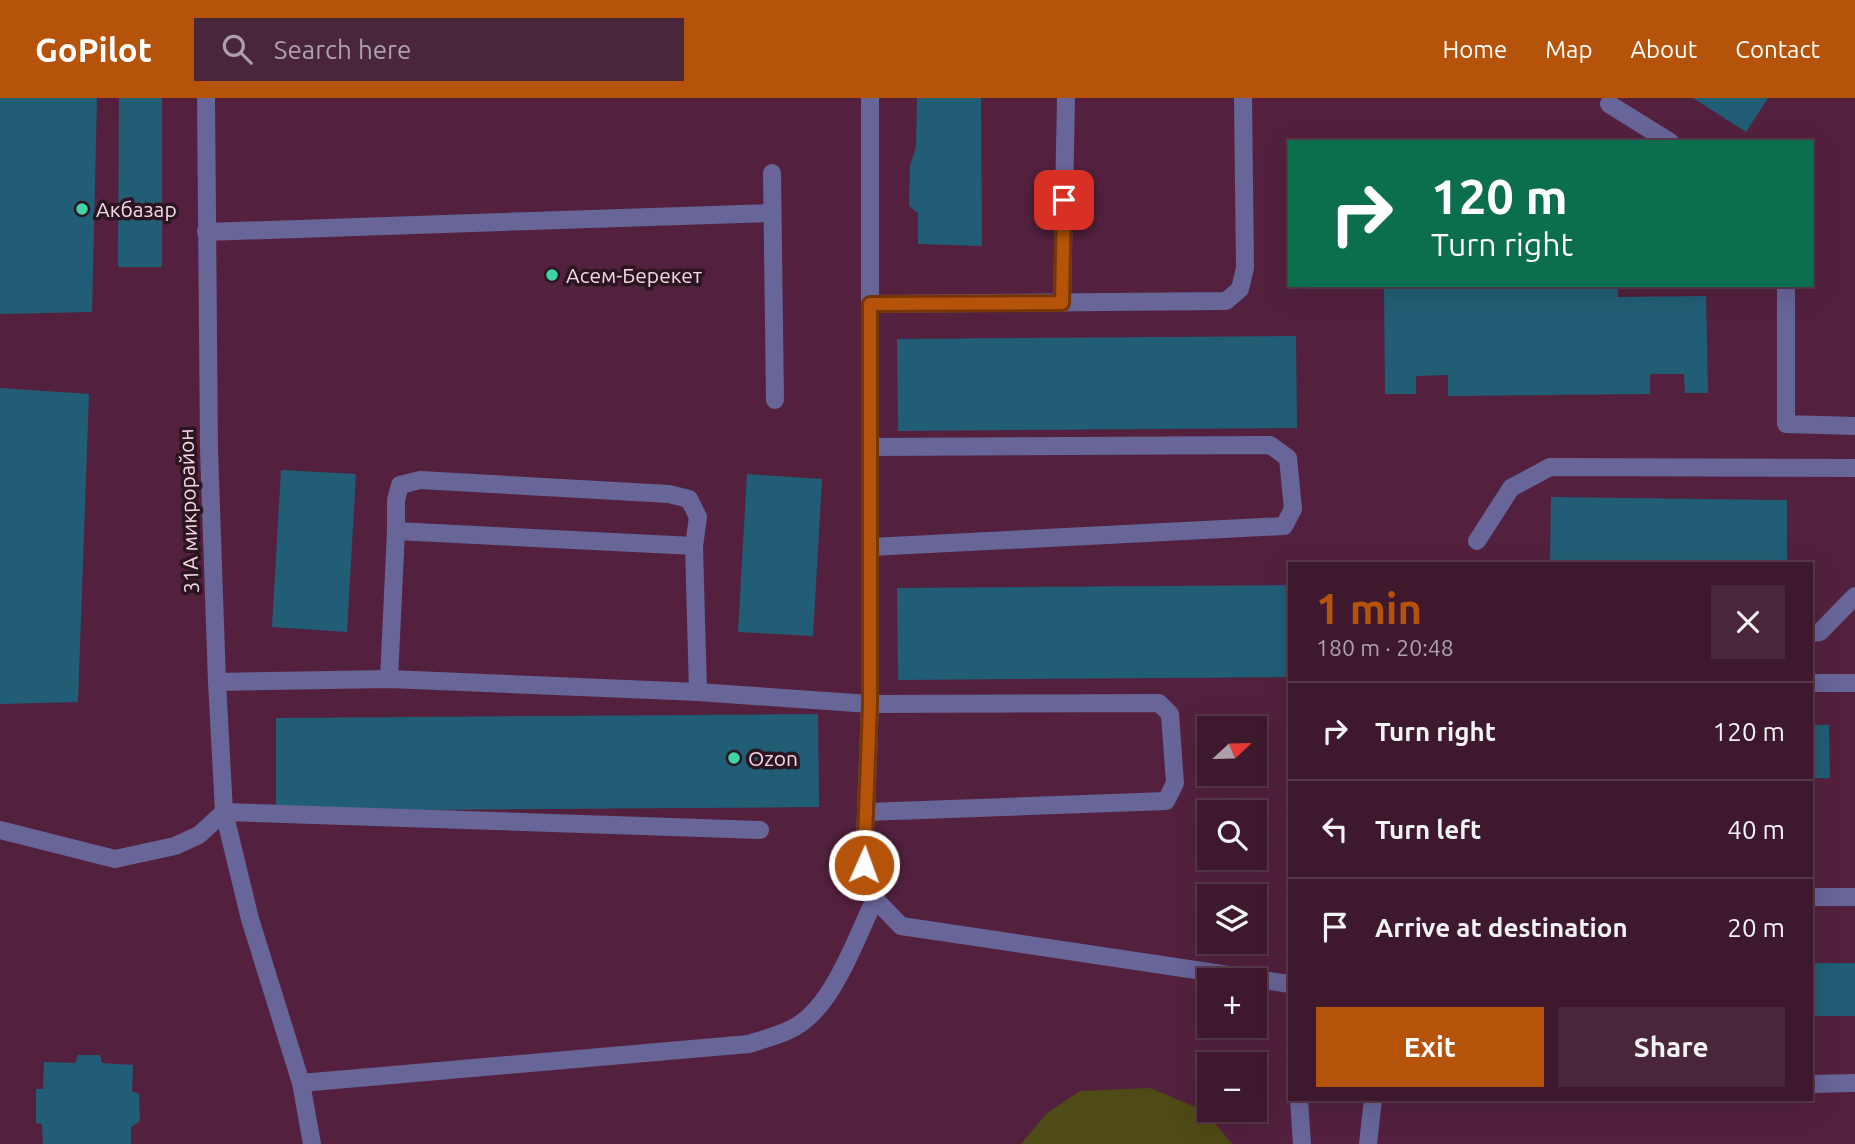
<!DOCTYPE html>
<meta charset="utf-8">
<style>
body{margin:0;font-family:Ubuntu,sans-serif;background:#49263a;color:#f1f3f6;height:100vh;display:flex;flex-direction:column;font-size:26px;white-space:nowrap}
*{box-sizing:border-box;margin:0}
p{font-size:23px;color:#ada0aa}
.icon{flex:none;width:38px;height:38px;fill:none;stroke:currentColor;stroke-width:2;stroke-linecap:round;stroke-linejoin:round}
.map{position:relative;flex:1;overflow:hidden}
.side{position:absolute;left:1288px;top:464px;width:525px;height:539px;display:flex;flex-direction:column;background:#3e192e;border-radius:0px;box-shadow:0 7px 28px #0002,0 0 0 2px #57384a}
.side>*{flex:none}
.banner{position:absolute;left:1288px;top:42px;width:525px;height:147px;border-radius:0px;box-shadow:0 7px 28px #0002,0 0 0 2px #57384a;background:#0b6e4f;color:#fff;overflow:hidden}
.needle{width:46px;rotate:68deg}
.buttons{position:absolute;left:1197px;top:618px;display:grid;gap:14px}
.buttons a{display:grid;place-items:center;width:70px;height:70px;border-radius:0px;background:#3e192e;box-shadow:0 7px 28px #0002,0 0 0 2px #57384a;font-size:35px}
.pin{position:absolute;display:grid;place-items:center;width:60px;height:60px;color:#fff;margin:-30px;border-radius:14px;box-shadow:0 4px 10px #0006}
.me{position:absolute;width:77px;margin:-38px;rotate:2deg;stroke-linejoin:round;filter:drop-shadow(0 0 5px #0008)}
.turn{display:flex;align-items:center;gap:24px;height:147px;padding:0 28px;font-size:32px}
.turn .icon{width:91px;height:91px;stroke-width:2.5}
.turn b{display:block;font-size:49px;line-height:60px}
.round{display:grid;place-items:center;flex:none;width:74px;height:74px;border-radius:0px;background:#49263a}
.headline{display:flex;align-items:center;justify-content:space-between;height:119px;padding:0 28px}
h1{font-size:42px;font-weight:600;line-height:52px;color:#b45309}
.primary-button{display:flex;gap:14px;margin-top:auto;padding:14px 28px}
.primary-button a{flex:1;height:80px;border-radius:0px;background:#b45309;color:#fff;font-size:28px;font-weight:600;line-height:80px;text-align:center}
.primary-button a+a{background:#49263a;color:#f1f3f6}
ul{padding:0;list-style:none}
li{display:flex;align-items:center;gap:21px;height:98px;padding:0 28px;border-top:2px solid #57384a}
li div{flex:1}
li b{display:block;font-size:26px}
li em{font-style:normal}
header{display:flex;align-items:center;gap:42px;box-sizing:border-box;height:98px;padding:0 35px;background:#b45309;color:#fff}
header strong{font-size:33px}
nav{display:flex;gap:38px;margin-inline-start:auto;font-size:24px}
.search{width:490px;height:63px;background:#49263a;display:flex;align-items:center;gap:18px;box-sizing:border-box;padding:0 24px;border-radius:0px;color:#ada0aa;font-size:26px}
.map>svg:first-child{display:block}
.green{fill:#4e4b16}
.building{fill:#215e75}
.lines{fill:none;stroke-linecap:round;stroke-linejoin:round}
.minor{stroke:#686599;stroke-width:18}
.route-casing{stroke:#753606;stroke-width:18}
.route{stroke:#b45309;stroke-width:12}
.poi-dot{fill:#3ed4a3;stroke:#2b1521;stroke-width:2.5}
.labels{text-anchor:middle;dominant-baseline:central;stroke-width:7;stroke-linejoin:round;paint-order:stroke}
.poi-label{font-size:21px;fill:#f8d8e8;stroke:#2b1521;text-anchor:start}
.street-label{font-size:21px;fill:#f8d8e8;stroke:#2b1521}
</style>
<header>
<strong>GoPilot</strong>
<div class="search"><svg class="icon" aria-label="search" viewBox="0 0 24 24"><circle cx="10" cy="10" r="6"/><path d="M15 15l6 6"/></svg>Search here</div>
<nav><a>Home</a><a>Map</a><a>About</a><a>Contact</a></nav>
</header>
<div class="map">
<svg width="1855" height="1046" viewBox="0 0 1855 1046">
<rect width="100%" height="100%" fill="#53213e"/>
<path class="green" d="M 1150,990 L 1205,1013 L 1232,1046 L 1021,1046 L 1047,1015 L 1080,993 Z"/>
<g class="building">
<path d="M 0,0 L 97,0 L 92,214 L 0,216 Z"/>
<path d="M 119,0 L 162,0 L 162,169 L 118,169 Z"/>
<path d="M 917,0 L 981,0 L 982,148 L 918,146 L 918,115 L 909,108 L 910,68 L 916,49 Z"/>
<path d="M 1693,0 L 1768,0 L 1746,34 Z"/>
<path d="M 1384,187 L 1618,187 L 1618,199 L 1706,198 L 1708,295 L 1685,295 L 1684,276 L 1650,276 L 1650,296 L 1448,298 L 1448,277 L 1416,278 L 1416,296 L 1385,296 Z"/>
<path d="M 1296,238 L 1297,330 L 898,333 L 897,241 Z"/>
<path d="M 0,290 L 89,296 L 78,604 L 0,606 Z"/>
<path d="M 281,372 L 356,376 L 347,534 L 272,529 Z"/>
<path d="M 747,376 L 822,381 L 813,538 L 738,534 Z"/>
<path d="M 1551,399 L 1787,402 L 1787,466 L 1550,466 Z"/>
<path d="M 1290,487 L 1290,579 L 898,582 L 897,490 Z"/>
<path d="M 818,616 L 819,709 L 276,713 L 276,620 Z"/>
<path d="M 1811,627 L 1829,627 L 1830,680 L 1811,680 Z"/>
<rect x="1811" y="865" width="44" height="53"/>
<path d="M 78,957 L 100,957 L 102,965 L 133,967 L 132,993 L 139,996 L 140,1023 L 131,1029 L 131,1046 L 43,1046 L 42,1026 L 36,1025 L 36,991 L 43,991 L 44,964 L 75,965 Z"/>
</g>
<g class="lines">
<g class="minor">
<path d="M 206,0 L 209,352 L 217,584 L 224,714 L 250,821 L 301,985 L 312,1046"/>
<path d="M 870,0 L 870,606 L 864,767 L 875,801 L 901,828 L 1290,886"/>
<path d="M 1609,6 L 1670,44"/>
<path d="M 772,75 L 775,302"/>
<path d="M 206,134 L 772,115"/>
<path d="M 1786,187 L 1786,326 L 1855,328"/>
<path d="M 1062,205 L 1066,0"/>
<path d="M 870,206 L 1226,203 L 1240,191 L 1245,170 L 1243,0"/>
<path d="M 870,349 L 1270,347 L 1288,360 L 1293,411 L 1284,428 L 871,449"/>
<path d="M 396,433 L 694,448"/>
<path d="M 1477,443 L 1511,390 L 1550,369 L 1855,370"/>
<path d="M 1811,535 L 1820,534 L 1855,498"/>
<path d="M 389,581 L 396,433 L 396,402 L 400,387 L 420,382 L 669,396 L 689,401 L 698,419 L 694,448 L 698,594"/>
<path d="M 217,584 L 389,581 L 698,594 L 870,606 L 1159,605 L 1170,616 L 1175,685 L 1166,703 L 867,714"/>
<path d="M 1811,585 L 1855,585"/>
<path d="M 0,732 L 115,761 L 175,748 L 199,737 L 224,714 L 760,732"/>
<path d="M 1811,799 L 1855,799"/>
<path d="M 301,985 L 749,946 C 763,941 782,937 795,929 C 834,907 856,840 875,801"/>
<path d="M 1811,986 L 1855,985"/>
<path d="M 1299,1001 L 1302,1046"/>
<path d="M 1368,1046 L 1373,1001"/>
</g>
</g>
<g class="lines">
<g class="route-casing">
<path id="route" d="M 864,767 L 870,606 L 870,206 L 1062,205 L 1064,102"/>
</g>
<use href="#route" class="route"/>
</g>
<g class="poi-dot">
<circle cx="82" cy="111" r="7"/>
<circle cx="552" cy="177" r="7"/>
<circle cx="734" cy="660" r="7"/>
</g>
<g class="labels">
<g class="poi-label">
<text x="96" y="111">Акбазар</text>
<text x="566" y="177">Асем-Берекет</text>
<text x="748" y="660">Ozon</text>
</g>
<g class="street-label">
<text transform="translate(188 413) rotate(-92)">31А микрорайон</text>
</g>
</g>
</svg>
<div class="buttons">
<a><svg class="needle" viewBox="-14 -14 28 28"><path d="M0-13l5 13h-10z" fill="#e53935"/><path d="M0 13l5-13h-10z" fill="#ada0aa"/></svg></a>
<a><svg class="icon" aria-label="search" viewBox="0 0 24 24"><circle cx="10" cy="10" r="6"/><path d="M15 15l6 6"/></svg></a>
<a><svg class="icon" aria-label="layers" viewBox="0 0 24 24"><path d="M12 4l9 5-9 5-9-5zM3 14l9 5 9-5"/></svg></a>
<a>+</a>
<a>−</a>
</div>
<div class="pin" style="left:1064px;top:102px;background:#d93025"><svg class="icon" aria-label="arrive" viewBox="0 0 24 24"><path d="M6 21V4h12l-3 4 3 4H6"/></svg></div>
<svg class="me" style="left:864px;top:767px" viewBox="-20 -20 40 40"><circle r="17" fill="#b45309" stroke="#fff" stroke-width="3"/><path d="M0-11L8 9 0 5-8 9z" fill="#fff"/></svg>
<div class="banner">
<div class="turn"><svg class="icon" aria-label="right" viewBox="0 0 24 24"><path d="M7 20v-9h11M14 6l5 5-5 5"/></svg><div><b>120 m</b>Turn right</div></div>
</div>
<section class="side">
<div class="headline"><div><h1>1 min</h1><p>180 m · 20:48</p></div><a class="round"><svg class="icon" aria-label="close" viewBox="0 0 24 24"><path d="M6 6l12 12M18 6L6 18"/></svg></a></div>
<ul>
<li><svg class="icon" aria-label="right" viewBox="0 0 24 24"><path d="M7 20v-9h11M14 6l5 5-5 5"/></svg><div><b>Turn right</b></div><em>120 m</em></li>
<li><svg class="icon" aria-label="left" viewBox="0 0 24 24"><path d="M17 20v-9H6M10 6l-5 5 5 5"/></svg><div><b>Turn left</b></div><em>40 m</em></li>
<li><svg class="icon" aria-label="arrive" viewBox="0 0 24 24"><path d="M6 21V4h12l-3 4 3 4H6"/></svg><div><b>Arrive at destination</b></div><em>20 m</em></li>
</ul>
<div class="primary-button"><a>Exit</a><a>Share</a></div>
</section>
</div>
